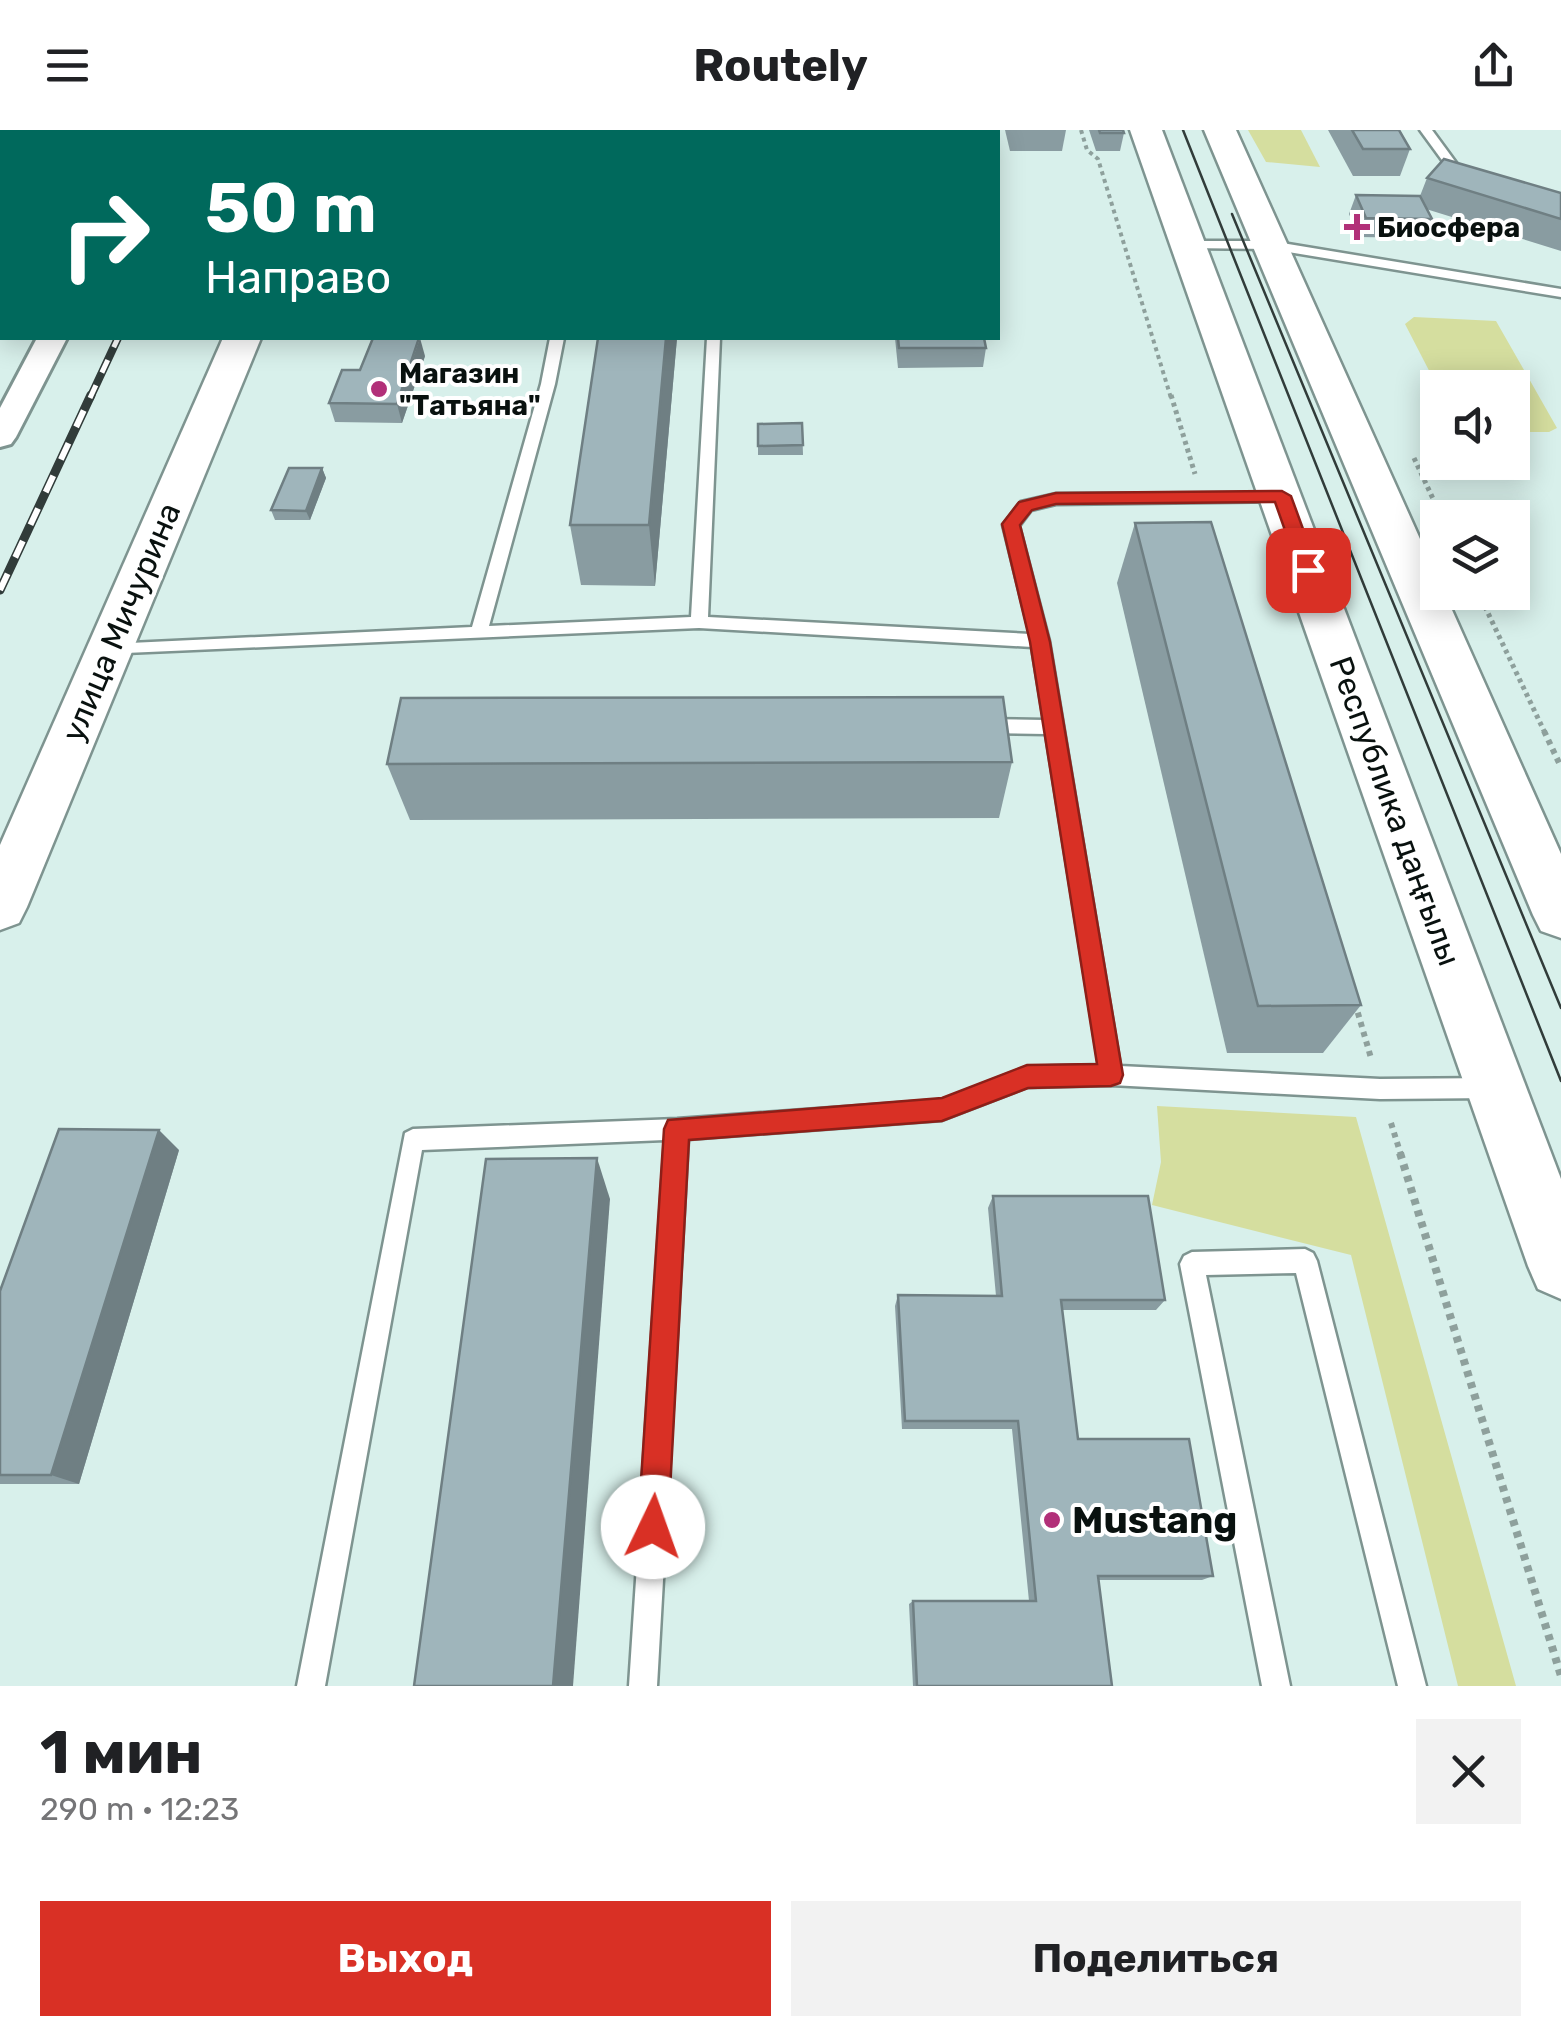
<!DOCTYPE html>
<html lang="ru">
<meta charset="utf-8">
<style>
body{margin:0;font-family:Rubik,sans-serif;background:#f2f2f2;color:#202124;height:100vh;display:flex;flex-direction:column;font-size:38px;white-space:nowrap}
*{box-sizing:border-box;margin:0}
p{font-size:32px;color:#757577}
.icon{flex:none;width:55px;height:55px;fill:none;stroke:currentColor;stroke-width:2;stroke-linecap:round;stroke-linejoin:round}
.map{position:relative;height:1556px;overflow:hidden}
.panel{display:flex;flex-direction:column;background:#fff;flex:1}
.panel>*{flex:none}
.top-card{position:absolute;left:0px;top:0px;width:1000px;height:210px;box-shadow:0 5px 25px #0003;background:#00695c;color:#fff;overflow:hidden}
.tools{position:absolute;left:1420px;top:240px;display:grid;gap:20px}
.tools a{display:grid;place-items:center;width:110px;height:110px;border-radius:0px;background:#fff;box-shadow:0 5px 25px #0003;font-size:50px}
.pin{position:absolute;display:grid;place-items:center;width:85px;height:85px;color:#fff;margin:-42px;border-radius:20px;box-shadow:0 5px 15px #0006}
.me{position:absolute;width:110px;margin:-55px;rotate:3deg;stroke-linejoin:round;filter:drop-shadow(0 0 8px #0008)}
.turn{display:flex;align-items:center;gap:35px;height:210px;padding:0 40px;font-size:45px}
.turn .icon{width:130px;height:130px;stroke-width:2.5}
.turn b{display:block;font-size:70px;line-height:85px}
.round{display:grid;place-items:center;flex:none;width:105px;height:105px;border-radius:0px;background:#f2f2f2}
.overview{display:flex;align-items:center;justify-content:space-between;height:170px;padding:0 40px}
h1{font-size:60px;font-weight:700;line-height:75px}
.action{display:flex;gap:20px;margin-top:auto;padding:20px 40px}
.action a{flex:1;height:115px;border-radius:0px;background:#d93025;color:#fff;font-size:40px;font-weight:700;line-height:115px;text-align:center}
.action a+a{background:#f2f2f2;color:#202124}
header{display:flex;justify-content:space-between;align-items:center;height:130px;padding:0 40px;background:#fff;font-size:45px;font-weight:700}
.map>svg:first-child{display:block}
.green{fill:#d5de9f}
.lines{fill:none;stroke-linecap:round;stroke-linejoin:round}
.lane-casing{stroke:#7e9490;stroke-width:5}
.street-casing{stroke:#7e9490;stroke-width:6}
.secondary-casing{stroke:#7e9490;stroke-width:5}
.path-far3{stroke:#8ea09c;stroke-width:4;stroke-dasharray:4 4;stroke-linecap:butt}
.path-far2{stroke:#8ea09c;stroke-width:5;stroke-dasharray:4 4;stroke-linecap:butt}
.path-far1{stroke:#8ea09c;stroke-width:6;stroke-dasharray:5 5;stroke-linecap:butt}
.path{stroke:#8ea09c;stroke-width:8;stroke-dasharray:6 6;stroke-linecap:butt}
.lane{fill:#fff;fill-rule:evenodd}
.street{fill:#fff;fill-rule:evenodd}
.secondary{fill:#fff;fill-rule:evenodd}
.tram{stroke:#313c3a;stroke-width:2.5}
.rail-far1-casing{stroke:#313c3a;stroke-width:8}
.rail-casing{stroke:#313c3a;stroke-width:9}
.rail-far1{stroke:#fff;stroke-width:5;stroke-dasharray:14;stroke-linecap:butt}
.rail{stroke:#fff;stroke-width:6;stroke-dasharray:18;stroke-linecap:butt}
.wall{fill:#899ca1}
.shaded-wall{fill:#6f7f83}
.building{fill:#9fb5bb;stroke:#6f7f83;stroke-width:2.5}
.route{fill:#d93025;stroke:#8d1f18;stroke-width:2.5}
.poi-dot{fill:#b23079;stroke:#fff;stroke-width:4}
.labels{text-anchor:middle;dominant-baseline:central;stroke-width:8;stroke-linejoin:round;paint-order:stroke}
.far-poi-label{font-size:28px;font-weight:bold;fill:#09110f;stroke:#fff;text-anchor:start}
.street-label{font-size:32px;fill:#09110f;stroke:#fff}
.near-poi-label{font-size:38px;font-weight:bold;fill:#09110f;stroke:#fff;text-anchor:start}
</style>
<header><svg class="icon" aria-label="menu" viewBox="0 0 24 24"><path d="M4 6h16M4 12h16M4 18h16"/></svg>Routely<svg class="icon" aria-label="share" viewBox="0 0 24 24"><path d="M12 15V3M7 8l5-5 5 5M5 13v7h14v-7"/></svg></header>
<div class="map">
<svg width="1561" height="1556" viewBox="0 0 1561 1556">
<rect width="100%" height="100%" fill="#d8f0eb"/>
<g class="green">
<path d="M 1248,0 L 1301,0 L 1320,37 L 1266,32 Z"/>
<path d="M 1414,187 L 1496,191 L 1557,298 L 1549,302 L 1513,302 L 1512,258 L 1438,258 L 1405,194 Z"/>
<path d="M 1157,976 L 1356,987 L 1516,1556 L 1458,1556 L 1351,1125 L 1152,1075 L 1161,1032 Z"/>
</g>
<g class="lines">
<g class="lane-casing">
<g id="lane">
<path d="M 939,0 L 951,0 L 952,2 L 941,2 Z"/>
<path d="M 1420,0 L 1432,0 L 1468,49 L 1466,52 L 1458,52 Z"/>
<path d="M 1189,111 L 1270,111 L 1561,159 L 1561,167 L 1270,119 L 1185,118 L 1185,112 Z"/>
<path d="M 550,208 L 564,208 L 555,254 L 489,496 L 691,487 L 707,208 L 720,208 L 708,487 L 1030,504 L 1003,395 L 1021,372 L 1056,364 L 1287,363 L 1287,369 L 1282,371 L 1056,374 L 1031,380 L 1019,396 L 1049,511 L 1120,936 L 1380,949 L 1494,948 L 1502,951 L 1505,958 L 1502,965 L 1494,968 L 1380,969 L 1111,955 L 1027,957 L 942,990 L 688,1009 L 657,1556 L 629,1556 L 665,1010 L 422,1020 L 325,1556 L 297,1556 L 405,1003 L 413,999 L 677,989 L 942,970 L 1027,937 L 1099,935 L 1046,604 L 981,603 L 972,596 L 981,589 L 1044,590 L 1032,517 L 699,498 L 103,524 L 100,520 L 109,514 L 472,497 L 541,254 Z"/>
<path d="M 1305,1119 L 1313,1123 L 1317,1131 L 1426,1556 L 1398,1556 L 1296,1143 L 1206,1145 L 1290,1556 L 1262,1556 L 1180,1134 L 1184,1126 L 1192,1122 Z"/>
</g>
</g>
<g class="street-casing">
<path id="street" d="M 37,208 L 67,208 L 16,307 L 11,314 L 0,317 L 0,278 Z"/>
</g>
<g class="secondary-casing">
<g id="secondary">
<path d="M 1130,0 L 1162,0 L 1561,1049 L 1561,1169 L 1538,1159 L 1528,1136 Z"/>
<path d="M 1204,0 L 1236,0 L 1438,449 L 1438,462 L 1444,462 L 1561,724 L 1561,808 L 1541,801 L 1533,785 Z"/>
<path d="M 223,208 L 261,208 L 27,777 L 19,793 L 0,800 L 0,715 Z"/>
</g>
</g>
<path class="path-far3" d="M 1081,0 L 1087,20 L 1098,29 L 1171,268"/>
<g class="path-far2">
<path d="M 1171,265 L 1195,344"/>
<path d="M 1414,328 L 1442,388"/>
<path d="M 1478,462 L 1545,603"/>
</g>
<g class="path-far1">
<path d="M 1544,601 L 1561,637"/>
<path d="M 1355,873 L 1371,928"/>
<path d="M 1391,993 L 1401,1025"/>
</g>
<path class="path" d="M 1400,1023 L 1561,1546"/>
<use href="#lane" class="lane"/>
<use href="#street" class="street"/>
<use href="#secondary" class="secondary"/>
<g class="tram">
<path d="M 1183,0 L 1561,951"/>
<path d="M 1232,84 L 1561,878"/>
</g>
<g class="rail-far1-casing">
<path id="rail-far1" d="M 90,268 L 118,208"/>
</g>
<g class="rail-casing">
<path id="rail" d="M 0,460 L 91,265"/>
</g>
<use href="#rail-far1" class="rail-far1"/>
<use href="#rail" class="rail"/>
</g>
<g class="wall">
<path d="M 1005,0 L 1066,0 L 1062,21 L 1010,21 Z"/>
<path d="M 1089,0 L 1123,0 L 1124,3 L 1120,21 L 1096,21 Z"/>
<path d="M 1328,0 L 1399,0 L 1410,19 L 1400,46 L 1353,46 Z"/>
<path d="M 1427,48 L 1561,63 L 1561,121 L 1426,79 L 1432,89 L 1424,108 L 1359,107 L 1349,84 L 1356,65 L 1420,66 Z"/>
<path d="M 598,208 L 677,208 L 655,456 L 581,455 L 570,395 Z"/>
<path d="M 895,208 L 984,208 L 986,218 L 983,237 L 898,238 Z"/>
<path d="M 425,226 L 402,293 L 335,292 L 329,273 L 360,240 Z"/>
<path d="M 802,293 L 803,325 L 758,325 L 758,294 Z"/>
<path d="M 322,338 L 326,348 L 310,390 L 275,390 L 271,380 Z"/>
<path d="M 1135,393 L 1361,875 L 1323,923 L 1227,923 L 1117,453 Z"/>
<path d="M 1012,632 L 999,688 L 410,690 L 387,634 Z"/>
<path d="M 179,1020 L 79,1354 L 0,1354 L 0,1161 Z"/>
<path d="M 993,1066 L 1165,1170 L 1156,1180 L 1062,1180 L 1078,1309 L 1213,1446 L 1202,1450 L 1099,1450 L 1112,1556 L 913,1556 L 909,1474 L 913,1471 L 1029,1471 L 1012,1299 L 902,1299 L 895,1176 L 898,1165 L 996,1166 L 988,1078 Z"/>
</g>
<g class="shaded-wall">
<path d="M 420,208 L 425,226 L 402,293 L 397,274 Z"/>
<path d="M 666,208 L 677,208 L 655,456 L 649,395 Z"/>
<path d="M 322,338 L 326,348 L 310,390 L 306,381 Z"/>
<path d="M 159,1000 L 179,1020 L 79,1354 L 51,1345 Z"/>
<path d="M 597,1028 L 610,1069 L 573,1556 L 553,1556 Z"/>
</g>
<g class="building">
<path d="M 1099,0 L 1123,0 L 1124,3 L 1100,3 Z"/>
<path d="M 1352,0 L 1399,0 L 1410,19 L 1363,19 Z"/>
<path d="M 1444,29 L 1561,63 L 1561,89 L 1427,48 Z"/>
<path d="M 1356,65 L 1420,66 L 1432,89 L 1366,88 Z"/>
<path d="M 373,208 L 419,208 L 397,274 L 329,273 L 342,240 L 360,240 Z"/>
<path d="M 598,208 L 666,208 L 649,395 L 570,395 Z"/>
<path d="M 898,208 L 984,208 L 986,218 L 899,218 Z"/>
<path d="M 802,293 L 803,315 L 758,316 L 758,294 Z"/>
<path d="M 289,338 L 322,338 L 306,381 L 271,380 Z"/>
<path d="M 1211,392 L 1361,875 L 1258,876 L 1135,393 Z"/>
<path d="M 1003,567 L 1012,632 L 387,634 L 401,568 Z"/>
<path d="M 59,999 L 159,1000 L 51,1345 L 0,1345 L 0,1161 Z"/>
<path d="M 597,1028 L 553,1556 L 414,1556 L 486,1029 Z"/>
<path d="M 993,1066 L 1148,1066 L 1165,1170 L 1061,1170 L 1078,1309 L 1189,1309 L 1213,1446 L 1098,1446 L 1112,1556 L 917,1556 L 913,1471 L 1036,1471 L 1018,1291 L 905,1291 L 898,1165 L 1002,1166 Z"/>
</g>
<path class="route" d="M 1282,361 L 1291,366 L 1318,440 L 1315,445 L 1302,445 L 1299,440 L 1275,372 L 1056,374 L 1032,380 L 1020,395 L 1050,512 L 1123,945 L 1120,953 L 1111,956 L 1028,958 L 942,991 L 689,1010 L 668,1397 L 664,1408 L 653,1412 L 642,1408 L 638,1397 L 664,999 L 668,990 L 942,968 L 1027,935 L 1097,934 L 1030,512 L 1002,394 L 1019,372 L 1056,363 Z"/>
<g class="poi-dot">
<path d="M1352 82h10v10h10v10h-10v10h-10v-10h-10v-10h10z"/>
<circle cx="379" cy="259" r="10"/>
<circle cx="1052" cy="1390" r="10"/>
</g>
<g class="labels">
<g class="far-poi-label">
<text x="1377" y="97">Биосфера</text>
<text x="399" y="243">Магазин<tspan x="399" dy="32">"Татьяна"</tspan></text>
</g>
<g class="street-label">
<text transform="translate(121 492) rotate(-67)">улица Мичурина</text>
<text transform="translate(1395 681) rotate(70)">Республика даңғылы</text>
</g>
<g class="near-poi-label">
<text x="1072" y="1390">Mustang</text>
</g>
</g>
</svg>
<div class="tools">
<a><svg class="icon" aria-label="sound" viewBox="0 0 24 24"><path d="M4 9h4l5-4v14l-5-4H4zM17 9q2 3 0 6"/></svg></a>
<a><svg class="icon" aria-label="layers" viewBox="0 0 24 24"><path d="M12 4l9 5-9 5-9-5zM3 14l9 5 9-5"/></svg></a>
</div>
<div class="pin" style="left:1308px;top:440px;background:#d93025"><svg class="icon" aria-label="arrive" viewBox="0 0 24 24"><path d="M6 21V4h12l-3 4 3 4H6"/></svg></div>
<svg class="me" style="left:653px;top:1397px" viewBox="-20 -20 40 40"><circle r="19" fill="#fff"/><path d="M0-13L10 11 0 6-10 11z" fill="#d93025"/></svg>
<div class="top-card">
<div class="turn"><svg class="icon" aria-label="right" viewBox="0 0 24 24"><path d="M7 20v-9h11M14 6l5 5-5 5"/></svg><div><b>50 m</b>Направо</div></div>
</div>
</div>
<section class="panel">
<div class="overview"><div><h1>1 мин</h1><p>290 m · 12:23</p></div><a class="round"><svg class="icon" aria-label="close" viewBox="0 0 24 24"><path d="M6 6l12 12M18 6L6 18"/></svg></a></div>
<div class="action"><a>Выход</a><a>Поделиться</a></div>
</section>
